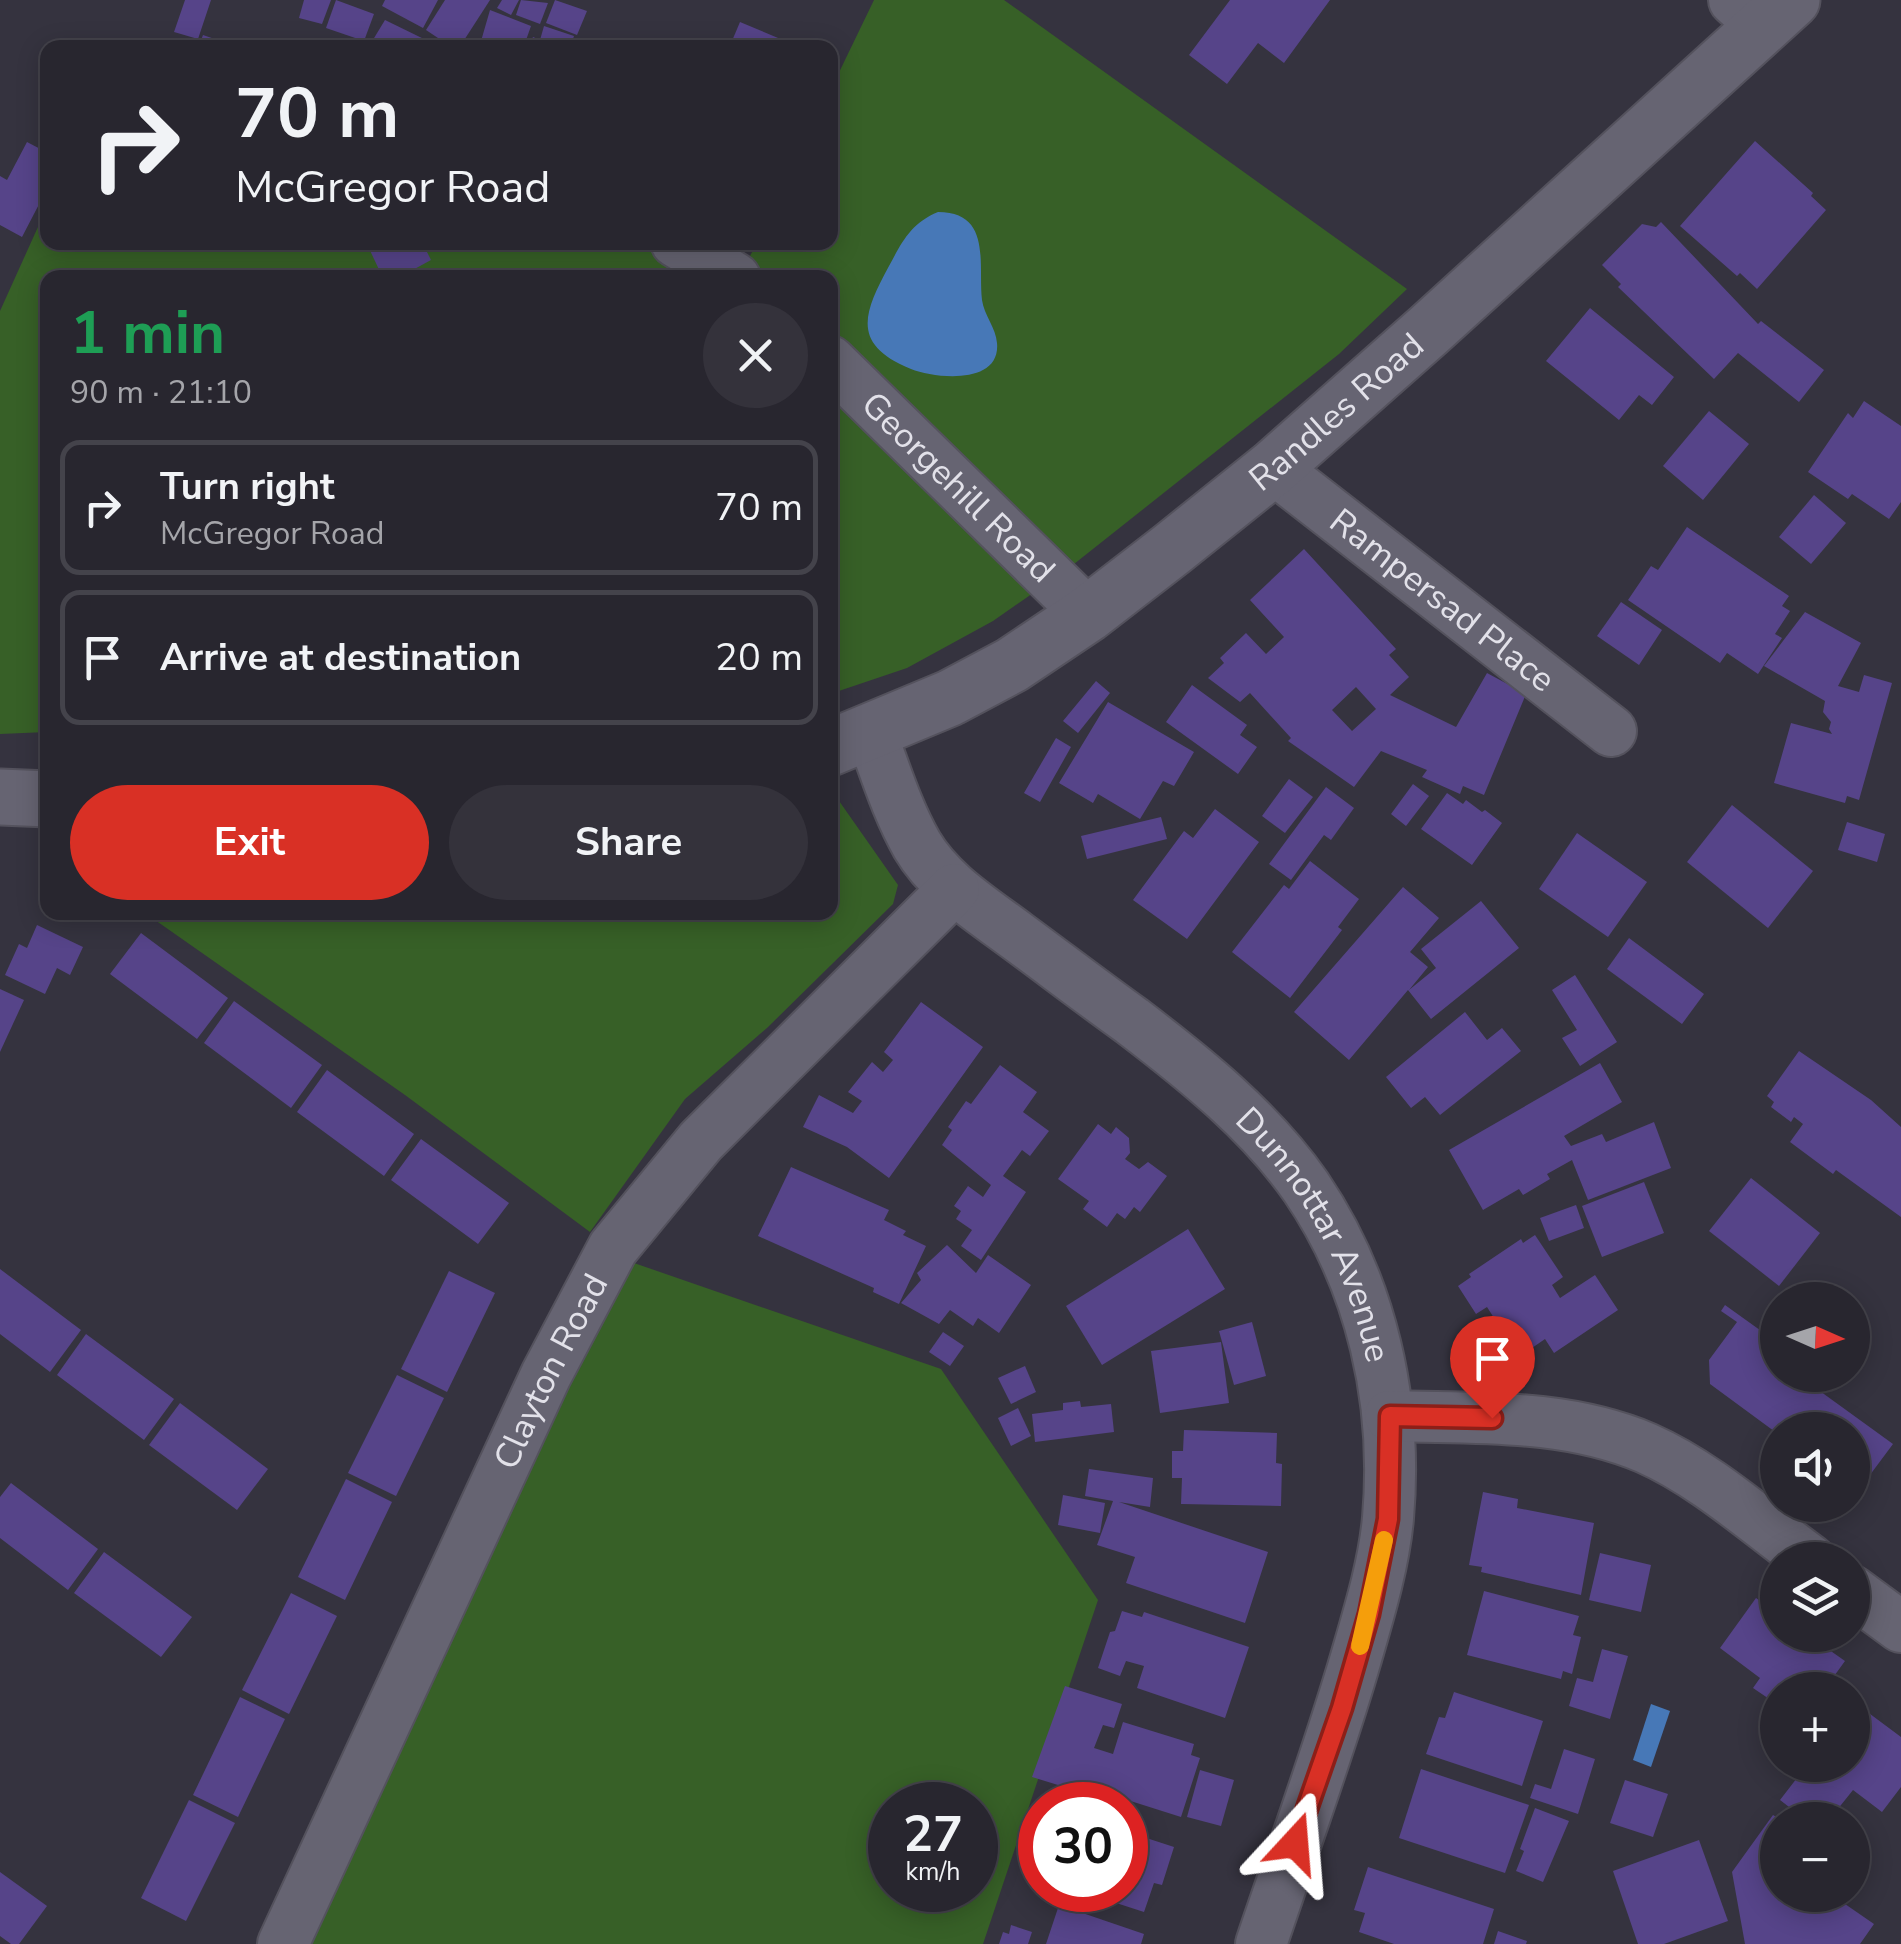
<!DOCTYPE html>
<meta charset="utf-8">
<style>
body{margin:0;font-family:"Nunito Sans",sans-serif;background:#34323b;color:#f1f3f6;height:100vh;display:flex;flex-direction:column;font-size:38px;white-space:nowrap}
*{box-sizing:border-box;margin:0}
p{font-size:32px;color:#a5a5aa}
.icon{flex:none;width:55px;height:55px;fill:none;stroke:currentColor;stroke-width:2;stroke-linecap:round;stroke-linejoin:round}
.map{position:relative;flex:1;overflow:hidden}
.sheet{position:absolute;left:40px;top:270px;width:798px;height:650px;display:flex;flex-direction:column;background:#28262f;border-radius:20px;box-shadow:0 5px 25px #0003,0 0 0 2px #44434b}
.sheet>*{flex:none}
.banner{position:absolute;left:40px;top:40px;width:798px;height:210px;border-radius:20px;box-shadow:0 5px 25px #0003,0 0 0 2px #44434b;background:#28262f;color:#f1f3f6;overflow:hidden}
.needle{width:65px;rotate:93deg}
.buttons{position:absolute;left:1760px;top:1282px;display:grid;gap:20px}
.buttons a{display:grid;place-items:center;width:110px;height:110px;border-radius:50%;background:#28262f;box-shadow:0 5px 25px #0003,0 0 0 2px #44434b;font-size:50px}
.speed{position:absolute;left:868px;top:1782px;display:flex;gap:20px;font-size:50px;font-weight:700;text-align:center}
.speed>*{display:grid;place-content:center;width:130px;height:130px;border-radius:50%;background:#28262f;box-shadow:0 5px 25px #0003,0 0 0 2px #44434b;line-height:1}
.speed small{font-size:25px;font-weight:400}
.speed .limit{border:15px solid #d22;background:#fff;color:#111}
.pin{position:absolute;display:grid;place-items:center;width:85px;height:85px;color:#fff;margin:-102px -42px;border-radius:50% 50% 50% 0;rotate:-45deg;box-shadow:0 0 10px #0007}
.pin .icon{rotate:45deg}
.me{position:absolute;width:110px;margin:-55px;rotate:19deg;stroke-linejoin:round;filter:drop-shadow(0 0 8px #0008)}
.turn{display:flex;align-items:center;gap:35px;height:210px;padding:0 30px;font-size:45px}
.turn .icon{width:130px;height:130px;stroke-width:2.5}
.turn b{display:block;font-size:70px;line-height:85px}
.round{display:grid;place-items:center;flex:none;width:105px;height:105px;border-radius:52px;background:#34323b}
.head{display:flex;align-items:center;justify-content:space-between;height:170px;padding:0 30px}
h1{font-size:60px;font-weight:700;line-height:75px;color:#1e9e55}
.button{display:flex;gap:20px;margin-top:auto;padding:20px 30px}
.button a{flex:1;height:115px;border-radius:60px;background:#d93025;color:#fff;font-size:40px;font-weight:700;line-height:115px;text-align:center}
.button a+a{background:#34323b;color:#f1f3f6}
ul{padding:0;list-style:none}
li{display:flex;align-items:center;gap:30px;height:135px;margin:0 20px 15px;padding:0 10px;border:5px solid #44434b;border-radius:20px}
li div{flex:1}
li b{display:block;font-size:38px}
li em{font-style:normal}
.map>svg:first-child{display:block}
.green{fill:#376027;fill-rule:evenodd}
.water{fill:#4778b7}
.building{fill:#564489;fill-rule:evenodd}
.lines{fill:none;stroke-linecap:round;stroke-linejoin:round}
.minor-casing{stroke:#54525d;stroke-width:54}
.tertiary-casing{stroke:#54525d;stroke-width:59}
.minor{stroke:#666472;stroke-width:50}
.tertiary{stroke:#666472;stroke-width:55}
.route-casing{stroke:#8d1f18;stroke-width:25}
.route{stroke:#d93025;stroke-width:18}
.slow{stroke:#f59e0b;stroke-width:18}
.labels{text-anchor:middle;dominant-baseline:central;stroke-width:9;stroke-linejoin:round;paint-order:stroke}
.street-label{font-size:35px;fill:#e2e1e9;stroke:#1c1b21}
</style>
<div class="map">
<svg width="1901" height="1944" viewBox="0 0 1901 1944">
<rect width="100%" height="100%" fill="#35333f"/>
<g class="green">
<path d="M 874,0 L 1004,0 L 1407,289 L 1339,354 L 1069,568 L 993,621 L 907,668 L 830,694 L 830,278 L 738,278 L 757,243 L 830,242 L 830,91 Z"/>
<path d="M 47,207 L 48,242 L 634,243 L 704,277 L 48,278 L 47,732 L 0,734 L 0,311 Z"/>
<path d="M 830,788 L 898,885 L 893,904 L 767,1028 L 685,1099 L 590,1232 L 405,1095 L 145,913 L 830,912 Z"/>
<path d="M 605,1253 L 941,1369 L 1098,1600 L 983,1944 L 298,1944 ZM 890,1805 L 975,1805 L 975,1890 L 890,1890 Z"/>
</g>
<g class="water">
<path d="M 938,212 C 992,212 978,264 982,300 C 984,315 996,328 997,343 C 1001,385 936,379 911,369 C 851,344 863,314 889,266 C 902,242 911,223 938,212 Z"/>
<path d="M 1651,1704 L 1670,1711 L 1651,1767 L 1633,1760 Z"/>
</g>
<g class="building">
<path d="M 185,0 L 211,0 L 198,39 L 174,32 Z"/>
<path d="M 304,0 L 331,0 L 322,24 L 299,18 Z"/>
<path d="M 336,0 L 374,14 L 364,41 L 326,28 Z"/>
<path d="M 385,0 L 438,0 L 423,28 L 382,6 Z"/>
<path d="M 445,0 L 490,0 L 459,48 L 453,48 L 426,30 Z"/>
<path d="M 502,0 L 519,0 L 511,15 L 497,8 Z"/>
<path d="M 521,0 L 548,3 L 540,24 L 516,15 Z"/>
<path d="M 555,0 L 587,11 L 577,35 L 546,23 Z"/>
<path d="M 1230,0 L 1330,0 L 1284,63 L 1258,43 L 1227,84 L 1189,55 Z"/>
<path d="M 490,10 L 531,26 L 525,43 L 522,41 L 519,48 L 479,48 Z"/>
<path d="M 385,20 L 428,41 L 424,48 L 368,48 Z"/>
<path d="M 740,22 L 790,43 L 788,48 L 729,48 Z"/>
<path d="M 544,26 L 574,36 L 570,48 L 530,45 L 533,37 L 540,40 Z"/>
<path d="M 203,35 L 238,47 L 238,48 L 198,48 Z"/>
<path d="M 1755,141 L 1813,193 L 1811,196 L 1826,210 L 1757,289 L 1740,273 L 1737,276 L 1680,226 Z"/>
<path d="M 27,142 L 48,153 L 48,187 L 22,237 L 0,225 L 0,176 L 7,180 Z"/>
<path d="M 1661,222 L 1758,324 L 1761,321 L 1824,370 L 1799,402 L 1738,353 L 1714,379 L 1618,287 L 1621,284 L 1602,265 L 1642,224 L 1656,227 Z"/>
<path d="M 366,242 L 422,242 L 431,260 L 398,278 L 383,278 Z"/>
<path d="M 1590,308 L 1674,377 L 1652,405 L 1639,395 L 1619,420 L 1546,361 Z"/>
<path d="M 1864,401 L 1901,426 L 1901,502 L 1889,519 L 1852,494 L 1848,499 L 1808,472 L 1848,413 L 1853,418 Z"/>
<path d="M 1709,411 L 1749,444 L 1703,500 L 1663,466 Z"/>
<path d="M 1814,495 L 1846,523 L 1811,564 L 1779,537 Z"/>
<path d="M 1687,527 L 1789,596 L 1782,606 L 1790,611 L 1775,634 L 1782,638 L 1758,674 L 1727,653 L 1720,663 L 1628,600 L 1651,566 L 1658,570 Z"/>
<path d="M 1304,549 L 1396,649 L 1389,655 L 1409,677 L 1390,695 L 1456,727 L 1487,673 L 1526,694 L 1484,795 L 1463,786 L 1460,794 L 1422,777 L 1427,770 L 1381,751 L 1354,787 L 1288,741 L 1291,738 L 1250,693 L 1240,702 L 1208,678 L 1224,663 L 1220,658 L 1246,633 L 1266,654 L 1284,637 L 1250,600 ZM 1356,687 L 1376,709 L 1352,731 L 1332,710 Z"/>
<path d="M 1621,602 L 1662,630 L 1639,665 L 1597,636 Z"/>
<path d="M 1805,612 L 1861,643 L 1838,686 L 1859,692 L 1864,675 L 1892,683 L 1859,800 L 1847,796 L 1845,803 L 1774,783 L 1791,723 L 1832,734 L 1829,729 L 1831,722 L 1823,712 L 1825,701 L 1764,666 Z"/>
<path d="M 1096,681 L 1110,693 L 1078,733 L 1063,721 Z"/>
<path d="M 1192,685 L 1247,725 L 1240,735 L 1257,747 L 1238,774 L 1166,722 Z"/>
<path d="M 1108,702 L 1194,752 L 1174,786 L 1163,781 L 1140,819 L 1098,794 L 1093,803 L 1059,783 Z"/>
<path d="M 1056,738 L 1071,747 L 1040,802 L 1024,793 Z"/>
<path d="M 1289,779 L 1313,797 L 1285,833 L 1262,816 Z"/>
<path d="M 1413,784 L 1429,796 L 1406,826 L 1391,814 Z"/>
<path d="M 1326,787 L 1354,808 L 1331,840 L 1324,835 L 1291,880 L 1269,864 Z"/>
<path d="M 1447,793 L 1463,804 L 1466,800 L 1482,812 L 1485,810 L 1502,823 L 1472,865 L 1421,829 Z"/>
<path d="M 1732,805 L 1813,871 L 1768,928 L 1687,862 Z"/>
<path d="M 1215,809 L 1259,842 L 1187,939 L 1133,900 L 1184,831 L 1193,838 Z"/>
<path d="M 1161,817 L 1167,839 L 1087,859 L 1081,836 Z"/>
<path d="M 1847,822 L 1885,834 L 1877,862 L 1838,850 Z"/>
<path d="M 1577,833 L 1647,882 L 1608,937 L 1539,889 Z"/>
<path d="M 1310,861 L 1359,899 L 1338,927 L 1342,930 L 1290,998 L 1232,952 L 1284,885 L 1289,889 Z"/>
<path d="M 1403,887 L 1439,918 L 1410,952 L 1428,967 L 1409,990 L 1436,968 L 1421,949 L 1481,901 L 1519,948 L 1431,1019 L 1408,990 L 1349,1060 L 1294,1012 Z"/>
<path d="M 37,925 L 83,947 L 70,975 L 57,968 L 45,994 L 5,975 L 19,944 L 27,948 Z"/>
<path d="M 141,933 L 228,998 L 197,1039 L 110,974 Z"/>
<path d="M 1629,938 L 1704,994 L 1682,1024 L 1607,969 Z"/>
<path d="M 1575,975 L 1617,1042 L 1580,1066 L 1562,1038 L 1577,1030 L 1552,990 Z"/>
<path d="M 0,989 L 24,1000 L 0,1052 Z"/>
<path d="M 234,1001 L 322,1065 L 291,1108 L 204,1043 Z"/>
<path d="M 921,1002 L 983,1047 L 889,1178 L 847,1147 L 803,1127 L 819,1095 L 853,1113 L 862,1101 L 848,1092 L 872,1062 L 883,1072 L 893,1060 L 884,1052 Z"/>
<path d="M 1465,1012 L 1487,1040 L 1502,1028 L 1521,1051 L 1440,1115 L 1425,1097 L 1411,1108 L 1386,1077 Z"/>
<path d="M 1799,1051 L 1871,1100 L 1901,1127 L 1901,1217 L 1836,1170 L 1833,1174 L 1790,1142 L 1803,1124 L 1794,1117 L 1791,1122 L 1771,1107 L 1774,1102 L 1767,1096 Z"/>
<path d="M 1600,1063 L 1622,1102 L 1564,1136 L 1571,1146 L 1602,1134 L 1606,1142 L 1654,1122 L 1671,1168 L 1588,1200 L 1572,1160 L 1547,1174 L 1550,1179 L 1523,1195 L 1519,1189 L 1483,1210 L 1449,1150 Z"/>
<path d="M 1000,1065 L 1037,1092 L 1023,1112 L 1049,1131 L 1030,1156 L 1022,1150 L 1003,1176 L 1026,1192 L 981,1260 L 961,1246 L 972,1230 L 956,1219 L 961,1211 L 954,1206 L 968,1186 L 983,1197 L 991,1185 L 942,1145 L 952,1130 L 948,1127 L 966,1101 L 971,1104 Z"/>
<path d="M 327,1070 L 414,1134 L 384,1176 L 297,1112 Z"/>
<path d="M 1098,1124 L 1111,1134 L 1116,1127 L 1129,1138 L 1130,1153 L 1125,1159 L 1139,1169 L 1148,1162 L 1167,1176 L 1140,1212 L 1134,1207 L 1125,1219 L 1117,1213 L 1107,1227 L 1083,1209 L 1089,1201 L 1058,1179 Z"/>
<path d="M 421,1139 L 509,1203 L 478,1244 L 391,1180 Z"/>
<path d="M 791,1167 L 889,1210 L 884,1220 L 906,1231 L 903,1235 L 926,1246 L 899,1304 L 873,1292 L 874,1288 L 758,1236 Z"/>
<path d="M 1751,1178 L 1820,1233 L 1779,1286 L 1709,1231 Z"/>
<path d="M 1644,1182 L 1664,1233 L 1602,1257 L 1582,1206 Z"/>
<path d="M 1576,1205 L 1584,1228 L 1549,1241 L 1540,1218 Z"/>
<path d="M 1188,1229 L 1225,1289 L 1102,1365 L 1066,1306 Z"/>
<path d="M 1535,1235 L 1563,1277 L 1552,1285 L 1560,1298 L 1595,1275 L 1618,1310 L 1554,1353 L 1545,1339 L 1519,1357 L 1487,1307 L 1476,1314 L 1458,1286 L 1471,1277 L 1469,1274 L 1521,1239 L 1523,1243 Z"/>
<path d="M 947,1245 L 976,1273 L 988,1255 L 1031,1285 L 999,1333 L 978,1318 L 973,1326 L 950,1310 L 939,1324 L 901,1303 L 921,1280 L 917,1273 Z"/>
<path d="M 0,1269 L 81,1330 L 50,1372 L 0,1334 Z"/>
<path d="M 449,1271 L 495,1293 L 447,1392 L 401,1369 Z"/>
<path d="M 1725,1305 L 1778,1343 L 1778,1375 L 1810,1375 L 1806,1381 L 1893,1444 L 1861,1487 L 1852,1480 L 1852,1430 L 1778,1430 L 1778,1434 L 1710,1384 L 1709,1360 L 1737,1322 L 1721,1311 Z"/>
<path d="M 1252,1322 L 1266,1376 L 1234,1385 L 1219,1331 Z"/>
<path d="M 943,1332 L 964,1346 L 950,1366 L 929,1352 Z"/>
<path d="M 86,1334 L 174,1399 L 144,1440 L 57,1375 Z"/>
<path d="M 1221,1342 L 1229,1403 L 1160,1413 L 1151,1351 Z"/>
<path d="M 1025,1366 L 1036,1392 L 1011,1404 L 998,1378 Z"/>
<path d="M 397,1375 L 444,1398 L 396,1496 L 348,1473 Z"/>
<path d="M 1080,1401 L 1081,1407 L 1111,1404 L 1114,1432 L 1035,1442 L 1032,1414 L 1063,1410 L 1063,1403 Z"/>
<path d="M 180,1403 L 268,1469 L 237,1510 L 149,1445 Z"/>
<path d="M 1018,1408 L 1031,1436 L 1011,1446 L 998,1418 Z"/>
<path d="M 1184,1430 L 1277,1433 L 1276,1463 L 1282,1464 L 1281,1506 L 1181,1504 L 1182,1478 L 1172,1478 L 1172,1451 L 1183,1451 Z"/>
<path d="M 1089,1469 L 1153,1478 L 1150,1507 L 1119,1502 L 1268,1552 L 1245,1623 L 1126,1583 L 1135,1557 L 1097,1545 L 1113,1501 L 1085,1496 Z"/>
<path d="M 346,1479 L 392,1502 L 345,1600 L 298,1577 Z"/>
<path d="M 11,1483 L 98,1549 L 68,1590 L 0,1538 L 0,1497 Z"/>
<path d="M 1483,1492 L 1518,1499 L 1517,1508 L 1594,1523 L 1581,1595 L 1481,1572 L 1482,1567 L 1469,1565 Z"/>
<path d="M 1063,1495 L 1105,1503 L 1100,1533 L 1058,1525 Z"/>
<path d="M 104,1552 L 192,1617 L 161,1657 L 74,1593 Z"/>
<path d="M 1600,1553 L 1651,1565 L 1641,1612 L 1589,1600 Z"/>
<path d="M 1484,1591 L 1579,1616 L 1573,1635 L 1581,1637 L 1572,1674 L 1563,1671 L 1561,1679 L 1467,1655 Z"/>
<path d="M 291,1593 L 337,1616 L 289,1714 L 242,1690 Z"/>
<path d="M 1756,1598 L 1778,1613 L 1778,1635 L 1808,1635 L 1845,1661 L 1824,1690 L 1778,1690 L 1778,1705 L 1753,1688 L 1760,1678 L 1720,1648 Z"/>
<path d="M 1122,1611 L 1142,1617 L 1144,1612 L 1249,1647 L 1225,1718 L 1137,1688 L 1144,1666 L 1126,1661 L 1120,1676 L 1098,1668 L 1110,1632 L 1115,1631 Z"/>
<path d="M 1602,1649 L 1628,1656 L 1610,1719 L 1569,1706 L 1577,1678 L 1593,1682 Z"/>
<path d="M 1065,1686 L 1122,1704 L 1114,1728 L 1103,1725 L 1094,1748 L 1113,1754 L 1123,1722 L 1194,1744 L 1191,1755 L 1200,1758 L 1181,1817 L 1080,1785 L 1078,1792 L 1116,1805 L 1051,1805 L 1058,1785 L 1032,1777 Z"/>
<path d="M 1454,1692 L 1543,1721 L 1522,1786 L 1426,1754 L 1439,1717 L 1445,1718 Z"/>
<path d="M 240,1697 L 285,1719 L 238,1817 L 193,1795 Z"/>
<path d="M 1854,1702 L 1901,1737 L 1901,1787 L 1882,1812 L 1853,1790 L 1837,1810 L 1851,1820 L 1806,1820 L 1780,1800 L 1807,1765 L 1852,1765 Z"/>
<path d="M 1564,1749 L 1595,1759 L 1578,1814 L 1530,1798 L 1535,1784 L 1551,1789 Z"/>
<path d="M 1421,1769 L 1529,1805 L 1505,1873 L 1399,1838 Z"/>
<path d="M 1200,1770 L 1234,1780 L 1221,1826 L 1187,1817 Z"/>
<path d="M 1625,1780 L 1668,1794 L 1653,1837 L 1610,1823 Z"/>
<path d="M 189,1800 L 235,1823 L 186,1921 L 141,1898 Z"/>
<path d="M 1535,1808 L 1569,1821 L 1543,1882 L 1516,1871 L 1524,1851 L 1520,1849 Z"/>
<path d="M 1773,1815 L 1778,1818 L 1778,1895 L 1832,1895 L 1874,1924 L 1860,1944 L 1745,1944 L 1732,1872 Z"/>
<path d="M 1125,1831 L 1174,1847 L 1162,1885 L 1154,1883 L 1144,1912 L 1079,1891 L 1125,1890 Z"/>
<path d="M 1040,1834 L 1040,1878 L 1026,1874 Z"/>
<path d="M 1699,1840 L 1728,1921 L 1664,1944 L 1638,1944 L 1613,1871 Z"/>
<path d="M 1368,1867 L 1494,1909 L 1483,1944 L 1394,1944 L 1359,1932 L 1365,1913 L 1354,1910 Z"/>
<path d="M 0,1872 L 47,1906 L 19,1944 L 11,1944 L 0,1936 Z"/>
<path d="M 1059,1905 L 1144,1934 L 1141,1944 L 1046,1944 Z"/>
<path d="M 1011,1925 L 1032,1932 L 1028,1944 L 999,1944 L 1003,1932 L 1009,1934 Z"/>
<path d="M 1498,1931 L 1527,1941 L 1526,1944 L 1494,1944 Z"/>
</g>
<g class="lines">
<g class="minor-casing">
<g id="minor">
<path d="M 1734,0 L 1762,26"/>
<path d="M 676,242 L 735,278"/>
<path id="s1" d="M 830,361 L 1088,614"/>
<path id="s2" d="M 1273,468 L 1611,731"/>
<path id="s3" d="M 871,733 C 885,770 897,810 917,845 C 940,884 981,909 1017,936 C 1055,964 1093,993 1132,1021 C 1195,1069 1261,1122 1306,1187 C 1372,1284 1398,1402 1388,1518 C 1384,1564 1369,1613 1356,1658 C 1328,1754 1293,1849 1261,1944"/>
<path d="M 1390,1416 C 1476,1419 1564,1413 1646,1448 C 1705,1474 1758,1522 1810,1560"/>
<path d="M 1852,1591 L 1901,1627"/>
<path id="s4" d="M 283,1944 L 546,1375 L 613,1248 L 701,1141 L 954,889"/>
</g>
</g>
<g class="tertiary-casing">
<g id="tertiary">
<path id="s5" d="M 830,748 L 950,698 L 1012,665 L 1088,614 L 1172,549 L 1273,468 L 1429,330 L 1792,0"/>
<path d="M 0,797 L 48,799"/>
</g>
</g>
<use href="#minor" class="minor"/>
<use href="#tertiary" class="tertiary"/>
</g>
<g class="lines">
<g class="route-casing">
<path id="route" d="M 1295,1843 L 1342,1708 L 1369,1614 L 1388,1519 L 1390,1416 L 1492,1418"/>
</g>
<use href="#route" class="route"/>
<path class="slow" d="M 1360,1646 L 1384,1540"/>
</g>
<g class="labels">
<g class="street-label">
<text stroke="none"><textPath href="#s5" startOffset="612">Randles Road</textPath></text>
<text stroke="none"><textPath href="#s1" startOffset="180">Georgehill Road</textPath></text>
<text stroke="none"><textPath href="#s2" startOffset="215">Rampersad Place</textPath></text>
<text stroke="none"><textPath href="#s3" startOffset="688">Dunnottar Avenue</textPath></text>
<text stroke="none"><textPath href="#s4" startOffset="632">Clayton Road</textPath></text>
</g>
</g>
</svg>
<div class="buttons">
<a><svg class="needle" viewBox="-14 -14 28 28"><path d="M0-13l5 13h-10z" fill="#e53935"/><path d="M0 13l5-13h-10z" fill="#a5a5aa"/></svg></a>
<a><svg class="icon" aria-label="sound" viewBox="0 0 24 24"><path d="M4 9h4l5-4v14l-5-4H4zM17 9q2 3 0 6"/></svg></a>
<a><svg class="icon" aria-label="layers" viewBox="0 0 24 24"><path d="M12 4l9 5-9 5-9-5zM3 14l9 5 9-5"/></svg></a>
<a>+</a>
<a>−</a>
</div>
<div class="speed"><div>27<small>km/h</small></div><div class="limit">30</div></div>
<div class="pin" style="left:1492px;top:1418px;background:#d93025"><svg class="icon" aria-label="arrive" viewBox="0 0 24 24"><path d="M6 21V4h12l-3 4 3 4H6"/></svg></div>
<svg class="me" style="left:1295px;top:1843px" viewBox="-20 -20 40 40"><path d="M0-17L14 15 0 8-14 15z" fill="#d93025" stroke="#fff" stroke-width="4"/></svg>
<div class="banner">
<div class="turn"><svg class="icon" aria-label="right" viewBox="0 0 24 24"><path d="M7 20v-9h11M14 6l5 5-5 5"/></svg><div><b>70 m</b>McGregor Road</div></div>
</div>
<section class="sheet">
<div class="head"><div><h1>1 min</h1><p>90 m · 21:10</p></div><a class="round"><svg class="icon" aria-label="close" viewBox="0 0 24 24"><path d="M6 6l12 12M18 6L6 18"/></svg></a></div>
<ul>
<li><svg class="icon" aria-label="right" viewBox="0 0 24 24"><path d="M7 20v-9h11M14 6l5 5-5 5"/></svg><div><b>Turn right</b><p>McGregor Road</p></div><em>70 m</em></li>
<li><svg class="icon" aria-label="arrive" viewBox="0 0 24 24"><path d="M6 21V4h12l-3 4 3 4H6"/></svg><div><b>Arrive at destination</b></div><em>20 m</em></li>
</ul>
<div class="button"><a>Exit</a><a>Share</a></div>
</section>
</div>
